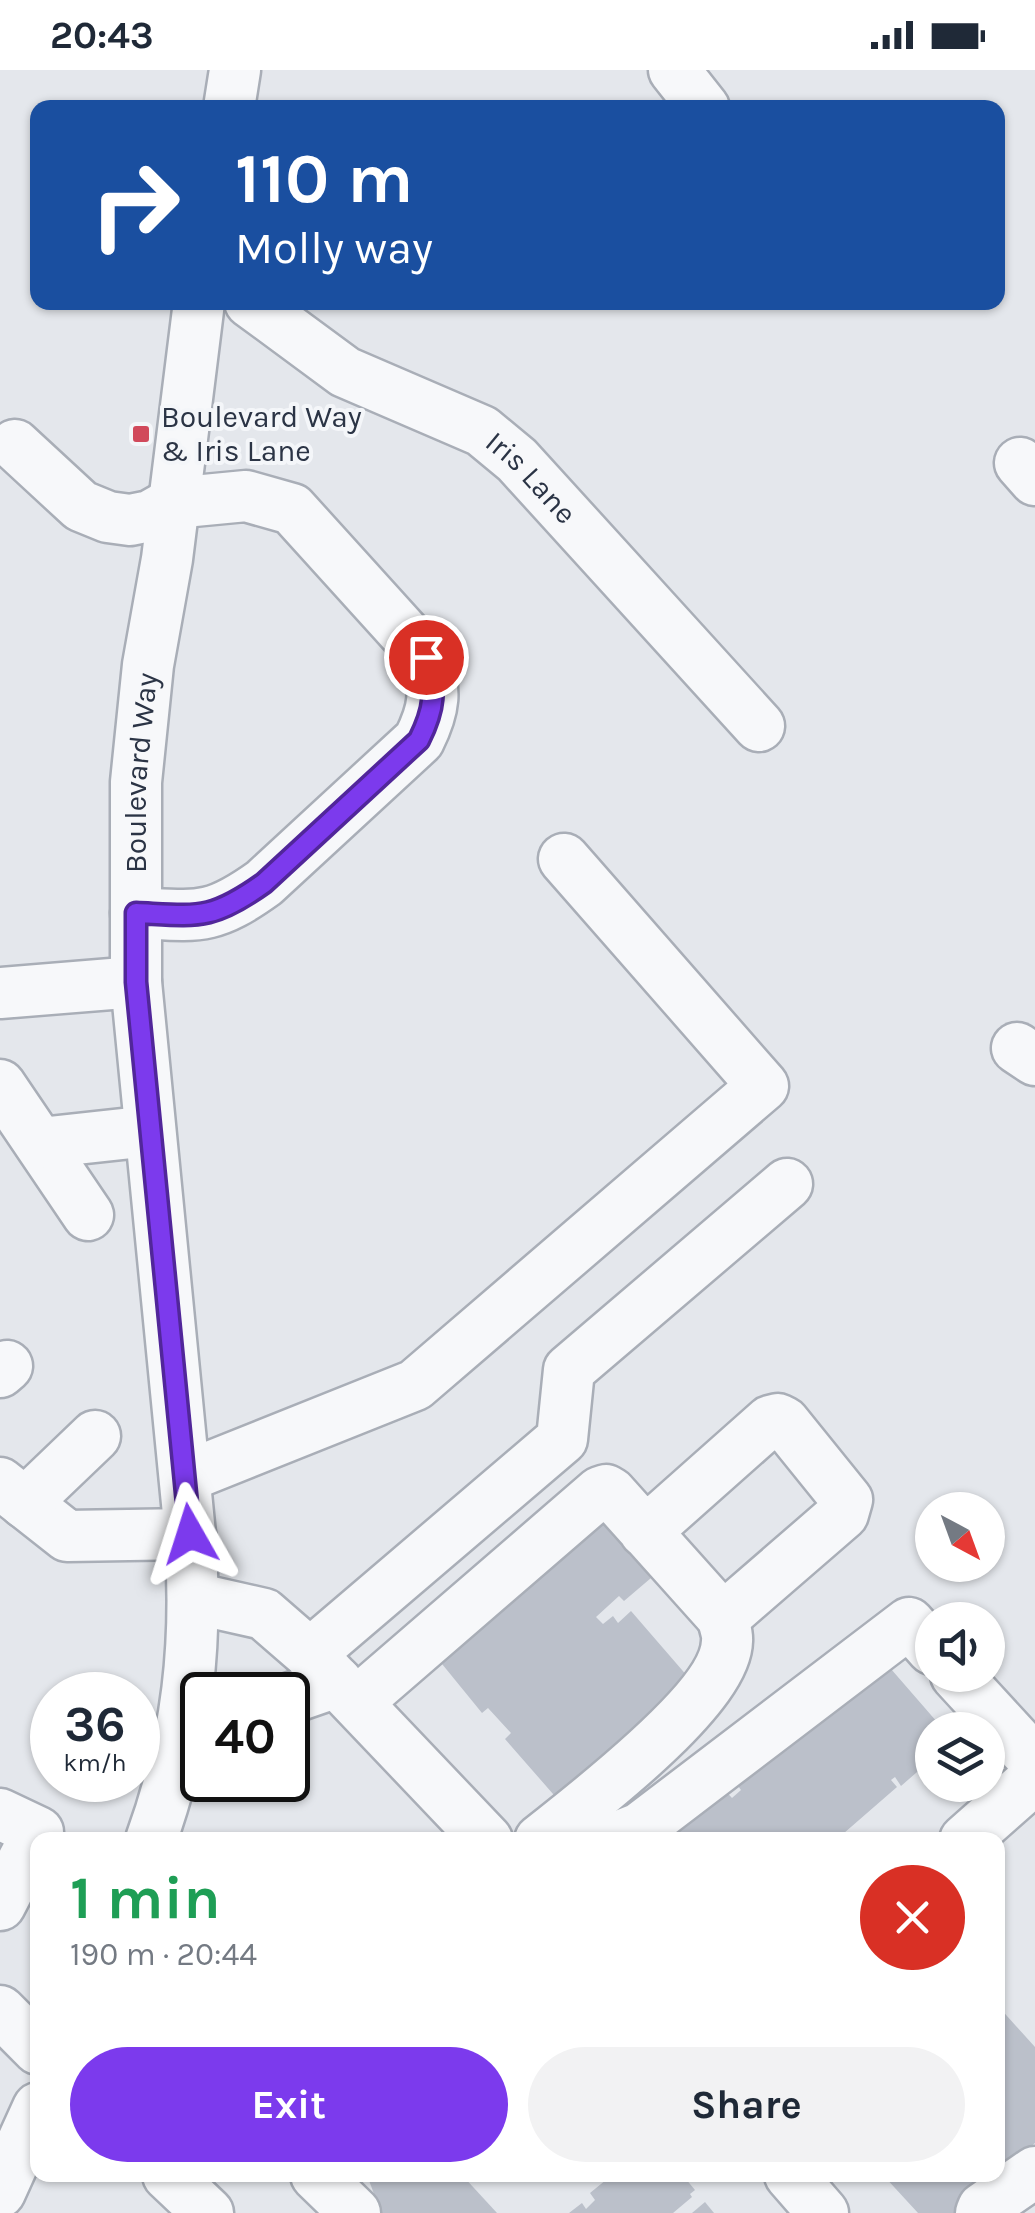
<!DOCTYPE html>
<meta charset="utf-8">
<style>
body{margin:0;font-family:Karla,sans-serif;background:#f2f2f3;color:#1f2937;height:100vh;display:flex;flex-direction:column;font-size:38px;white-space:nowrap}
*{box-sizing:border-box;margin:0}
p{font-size:32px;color:#747a83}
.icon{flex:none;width:55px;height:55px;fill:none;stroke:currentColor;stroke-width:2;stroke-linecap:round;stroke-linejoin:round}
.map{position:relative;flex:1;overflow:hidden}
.side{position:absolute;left:30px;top:1762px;width:975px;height:350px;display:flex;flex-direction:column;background:#fff;border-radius:20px;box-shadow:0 2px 8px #0004}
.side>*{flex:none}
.top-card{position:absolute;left:30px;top:30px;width:975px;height:210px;border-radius:20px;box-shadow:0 2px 8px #0004;background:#1a4fa0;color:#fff;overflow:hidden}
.needle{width:65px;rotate:139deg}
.fabs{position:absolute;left:915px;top:1422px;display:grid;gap:20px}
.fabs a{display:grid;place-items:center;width:90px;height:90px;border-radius:50%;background:#fff;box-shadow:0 2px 8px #0004;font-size:50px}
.speed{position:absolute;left:30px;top:1602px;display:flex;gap:20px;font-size:50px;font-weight:700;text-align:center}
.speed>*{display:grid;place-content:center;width:130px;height:130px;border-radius:50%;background:#fff;box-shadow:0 2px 8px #0004;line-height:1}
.speed small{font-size:25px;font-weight:400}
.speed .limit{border:5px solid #111;border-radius:15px;background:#fff;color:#111}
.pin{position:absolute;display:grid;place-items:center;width:85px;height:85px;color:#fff;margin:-42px;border:5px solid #fff;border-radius:50%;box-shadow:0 2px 10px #0007}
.me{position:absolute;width:110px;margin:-55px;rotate:354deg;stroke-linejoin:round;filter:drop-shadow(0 0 8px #0008)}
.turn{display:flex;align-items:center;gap:35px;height:210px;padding:0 40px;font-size:45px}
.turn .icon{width:130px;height:130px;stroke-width:2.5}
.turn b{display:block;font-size:70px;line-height:85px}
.round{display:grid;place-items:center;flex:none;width:105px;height:105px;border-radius:52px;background:#f2f2f3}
.headline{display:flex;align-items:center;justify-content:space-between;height:170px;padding:0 40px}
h1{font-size:60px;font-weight:700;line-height:75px;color:#1e9e55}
.button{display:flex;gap:20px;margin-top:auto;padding:20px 40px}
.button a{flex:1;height:115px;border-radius:60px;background:#7c3aed;color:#fff;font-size:40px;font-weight:700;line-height:115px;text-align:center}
.button a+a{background:#f2f2f3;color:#1f2937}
.status{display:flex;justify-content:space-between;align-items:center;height:70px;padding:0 50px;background:#fff;direction:ltr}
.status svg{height:28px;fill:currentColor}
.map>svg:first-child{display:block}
.building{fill:#bbc0ca}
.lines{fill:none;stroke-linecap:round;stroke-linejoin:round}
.minor-casing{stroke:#a9aeb7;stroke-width:55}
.minor{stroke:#f7f8fa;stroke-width:50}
.route-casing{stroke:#51269a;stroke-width:25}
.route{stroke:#7c3aed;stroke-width:18}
.poi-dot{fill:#d1495b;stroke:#f4f6f9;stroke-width:4}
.labels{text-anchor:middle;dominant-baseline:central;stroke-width:8;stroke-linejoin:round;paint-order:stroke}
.poi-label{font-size:30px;fill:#2b3445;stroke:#f4f6f9;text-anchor:start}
.street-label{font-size:30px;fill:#2b3445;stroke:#f4f6f9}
</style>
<div class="status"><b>20:43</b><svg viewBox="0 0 49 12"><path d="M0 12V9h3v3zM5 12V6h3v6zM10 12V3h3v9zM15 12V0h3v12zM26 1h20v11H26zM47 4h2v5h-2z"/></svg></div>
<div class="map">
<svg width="1035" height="2143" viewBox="0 0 1035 2143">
<rect width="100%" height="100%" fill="#e4e7ec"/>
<g class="building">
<path d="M 606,1427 L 661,1490 L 647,1503 L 651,1508 L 624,1531 L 619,1526 L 596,1547 L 603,1554 L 613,1546 L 618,1553 L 631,1541 L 695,1615 L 560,1732 L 505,1669 L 511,1663 L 488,1638 L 482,1643 L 429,1578 Z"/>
<path d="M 878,1584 L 944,1660 L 932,1660 L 932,1689 L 901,1716 L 895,1707 L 891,1710 L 897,1717 L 836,1770 L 661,1770 L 722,1717 L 732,1728 L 741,1720 L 733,1709 Z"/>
<path d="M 998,1936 L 1035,1977 L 1035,2073 L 954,2143 L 918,2143 L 883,2105 L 998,2105 Z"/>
<path d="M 367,2105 L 462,2105 L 497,2143 L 381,2143 Z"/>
<path d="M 612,2105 L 619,2111 L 625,2105 L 689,2105 L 685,2108 L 695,2120 L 690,2124 L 692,2127 L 673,2143 L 569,2143 L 582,2133 L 586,2139 L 595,2130 L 590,2123 Z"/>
<path d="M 705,2132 L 714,2143 L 692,2143 Z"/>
</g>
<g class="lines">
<g class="minor-casing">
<g id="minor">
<path d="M 674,0 L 704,38"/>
<path d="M 229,38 L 235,0"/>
<path id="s1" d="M 250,232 L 345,302 L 482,361 L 517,390 L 759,656"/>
<path d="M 15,375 L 81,436 L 108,447 L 130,450 L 150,446 L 173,433 L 246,426 L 292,439 L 426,587 C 436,621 435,638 419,670 L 264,813 C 211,851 198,846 136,843"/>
<path d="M 1020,393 L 1035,410"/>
<path d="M 0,923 L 136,912"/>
<path d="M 1017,978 L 1035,990"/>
<path d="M 0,1015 L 88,1145"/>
<path d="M 40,1073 L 150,1061"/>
<path d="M 0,1302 L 7,1296"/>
<path d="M 185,1407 L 415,1315 L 763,1016 L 564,789"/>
<path d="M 0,1413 L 67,1466 L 190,1464"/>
<path d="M 25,1433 L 95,1366"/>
<path d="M 193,1528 L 264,1544 L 310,1584 L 487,1770"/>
<path d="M 310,1584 L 562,1369 L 569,1300 L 787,1114"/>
<path d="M 956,1605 L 1035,1691"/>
<path d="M 288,1629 L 337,1612"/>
<path d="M 357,1632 L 600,1422 L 606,1420 L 611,1423 L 723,1548 L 843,1444 L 847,1430 L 784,1352 L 778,1349 L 770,1351 L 645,1462"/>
<path d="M 0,1744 L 38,1762 L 0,1835"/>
<path id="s2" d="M 151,1770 C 188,1668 198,1572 190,1464 L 136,912 L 136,712 L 148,595 L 167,489 L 199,232"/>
<path d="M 540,1770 C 585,1734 726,1628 727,1571 C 728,1564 724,1555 723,1548"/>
<path d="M 610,1770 L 640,1758 L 909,1553 L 932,1579"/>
<path d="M 965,1770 L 1035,1708"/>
<path d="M 0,1941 L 38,1979"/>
<path d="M 168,2105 L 208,2143"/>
<path d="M 316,2105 L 355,2143"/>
<path d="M 790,2105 L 823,2143"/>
<path d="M 0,2122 L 38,2038"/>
<path d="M 981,2143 L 983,2138 L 1035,2102"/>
</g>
</g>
<use href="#minor" class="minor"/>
</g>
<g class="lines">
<g class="route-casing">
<path id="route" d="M 190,1464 L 136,912 L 136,843 C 198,846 211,851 264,813 L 419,670 C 435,638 436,621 426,587"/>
</g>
<use href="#route" class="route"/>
</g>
<rect class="poi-dot" x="131" y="354" width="20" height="20" rx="5"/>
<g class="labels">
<g class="poi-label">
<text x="161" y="347">Boulevard Way<tspan x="161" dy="34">&amp; Iris Lane</tspan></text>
</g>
<g class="street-label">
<text stroke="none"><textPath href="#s1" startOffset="335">Iris Lane</textPath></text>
<text stroke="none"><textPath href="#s2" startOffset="1075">Boulevard Way</textPath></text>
</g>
</g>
</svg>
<div class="fabs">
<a><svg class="needle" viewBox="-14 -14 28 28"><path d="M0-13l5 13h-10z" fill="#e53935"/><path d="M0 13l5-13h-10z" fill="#747a83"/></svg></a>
<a><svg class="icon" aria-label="sound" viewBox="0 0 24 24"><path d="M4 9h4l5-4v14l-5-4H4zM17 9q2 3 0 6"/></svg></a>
<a><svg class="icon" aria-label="layers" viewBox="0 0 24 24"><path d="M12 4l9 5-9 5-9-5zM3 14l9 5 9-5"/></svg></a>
</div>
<div class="speed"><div>36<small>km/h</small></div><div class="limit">40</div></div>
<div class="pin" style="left:426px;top:587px;background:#d93025"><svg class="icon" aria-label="arrive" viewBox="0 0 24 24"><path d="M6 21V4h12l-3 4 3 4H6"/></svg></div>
<svg class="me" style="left:190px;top:1464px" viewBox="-20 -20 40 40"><path d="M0-17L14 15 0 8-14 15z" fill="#7c3aed" stroke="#fff" stroke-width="4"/></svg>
<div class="top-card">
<div class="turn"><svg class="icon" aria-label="right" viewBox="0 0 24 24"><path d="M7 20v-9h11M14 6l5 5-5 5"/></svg><div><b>110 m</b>Molly way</div></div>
</div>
<section class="side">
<div class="headline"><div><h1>1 min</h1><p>190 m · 20:44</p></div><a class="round" style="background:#d93025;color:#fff"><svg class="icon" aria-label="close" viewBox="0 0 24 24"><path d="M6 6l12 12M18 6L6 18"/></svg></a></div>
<div class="button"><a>Exit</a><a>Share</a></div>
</section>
</div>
